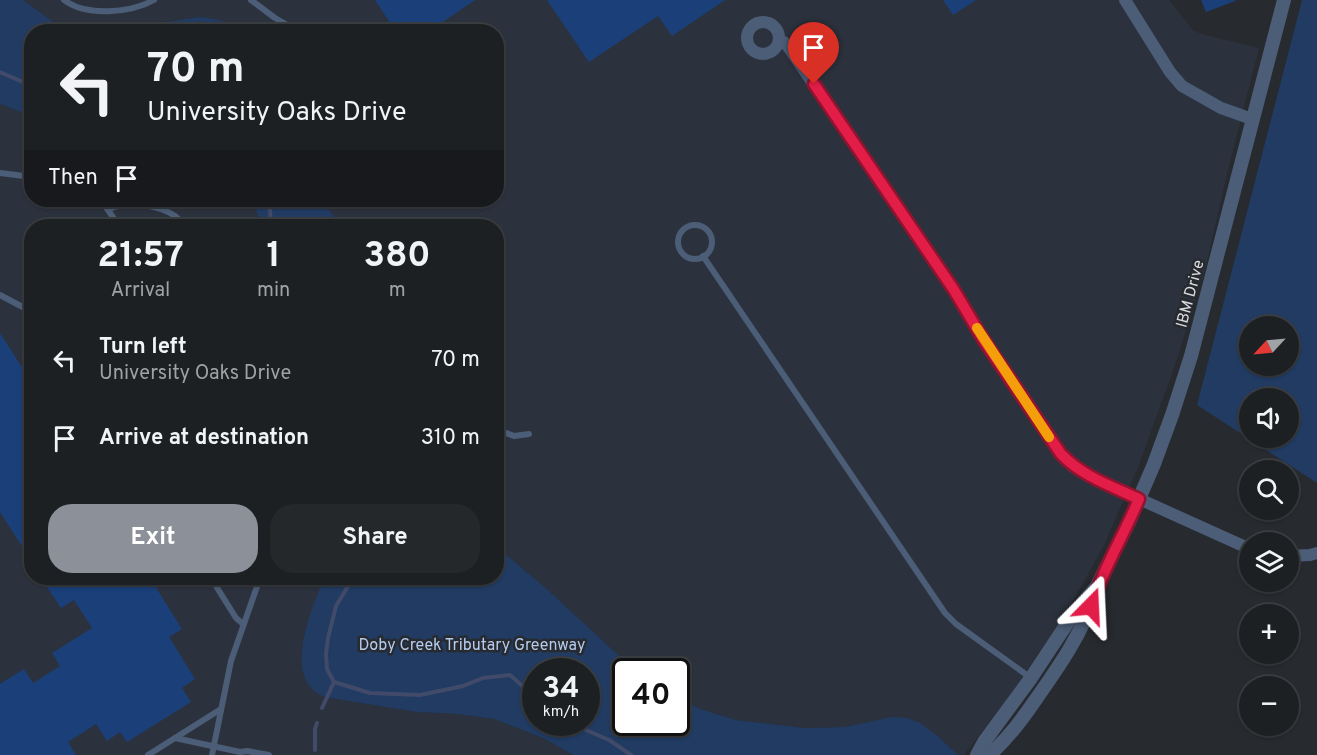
<!DOCTYPE html>
<meta charset="utf-8">
<style>
body{margin:0;font-family:Overpass,sans-serif;background:#25282b;color:#f1f3f6;height:100vh;display:flex;flex-direction:column;font-size:22px;white-space:nowrap}
*{box-sizing:border-box;margin:0}
p{font-size:20px;color:#a0a3a6}
.icon{flex:none;width:33px;height:33px;fill:none;stroke:currentColor;stroke-width:2;stroke-linecap:round;stroke-linejoin:round}
.map{position:relative;flex:1;overflow:hidden}
.panel{position:absolute;left:24px;top:219px;width:480px;height:366px;display:flex;flex-direction:column;background:#1d2023;border-radius:24px;box-shadow:0 2px 4px #0004,0 0 0 2px #3b3e41}
.panel>*{flex:none}
.guide{position:absolute;left:24px;top:24px;width:480px;height:183px;border-radius:24px;box-shadow:0 2px 4px #0004,0 0 0 2px #3b3e41;background:#1d2023;color:#f1f3f6;overflow:hidden}
.needle{width:39px;rotate:244deg}
.buttons{position:absolute;left:1239px;top:316px;display:grid;gap:12px}
.buttons a{display:grid;place-items:center;width:60px;height:60px;border-radius:50%;background:#1d2023;box-shadow:0 2px 4px #0004,0 0 0 2px #3b3e41;font-size:30px}
.speed{position:absolute;left:522px;top:658px;display:flex;gap:12px;font-size:30px;font-weight:700;text-align:center}
.speed>*{display:grid;place-content:center;width:78px;height:78px;border-radius:50%;background:#1d2023;box-shadow:0 2px 4px #0004,0 0 0 2px #3b3e41;line-height:1}
.speed small{font-size:15px;font-weight:400}
.speed .limit{border:3px solid #111;border-radius:9px;background:#fff;color:#111}
.pin{position:absolute;display:grid;place-items:center;width:51px;height:51px;color:#fff;margin:-62px -26px;border-radius:50% 50% 50% 0;rotate:-45deg;box-shadow:0 0 6px #0007}
.pin .icon{rotate:45deg}
.me{position:absolute;width:66px;margin:-33px;rotate:21deg;stroke-linejoin:round;filter:drop-shadow(0 0 4px #0008)}
.turn{display:flex;align-items:center;gap:21px;height:126px;padding:0 24px;font-size:27px}
.turn .icon{width:78px;height:78px;stroke-width:2.5}
.turn b{display:block;font-size:42px;line-height:51px}
.then{display:flex;align-items:center;height:57px;padding:0 24px;background:#0003;gap:12px;font-size:22px}
.eta{display:flex;justify-content:space-evenly;align-items:center;height:102px;text-align:center}
.eta b{font-size:36px;font-weight:700;line-height:42px}
.action{display:flex;gap:12px;margin-top:auto;padding:12px 24px}
.action a{flex:1;height:69px;border-radius:24px;background:#8c9099;color:#fff;font-size:24px;font-weight:700;line-height:69px;text-align:center}
.action a+a{background:#25282b;color:#f1f3f6}
ul{padding:0;list-style:none}
li{display:flex;align-items:center;gap:18px;height:78px;padding:0 24px}
li div{flex:1}
li b{display:block;font-size:22px}
li em{font-style:normal}
.map>svg:first-child{display:block}
.built{fill:#2c323d}
.green{fill:#213b63;fill-rule:evenodd}
.lines{fill:none;stroke-linecap:round;stroke-linejoin:round}
.stream{stroke:#424a69;stroke-width:4}
.building{fill:#1a3f79}
.service{stroke:#4b5d77;stroke-width:6}
.minor{stroke:#4b5d77;stroke-width:12}
.tertiary{stroke:#4b5d77;stroke-width:14}
.route-casing{stroke:#92132f;stroke-width:15}
.route{stroke:#e11d48;stroke-width:10}
.slow{stroke:#f59e0b;stroke-width:10}
.labels{text-anchor:middle;dominant-baseline:central;stroke-width:5;stroke-linejoin:round;paint-order:stroke}
.street-label{font-size:16px;fill:#dbdee1;stroke:#272a2f}
.park-label{font-size:16px;fill:#b5cbee;stroke:#272a2f}
</style>
<div class="map">
<svg width="1317" height="755" viewBox="0 0 1317 755">
<rect width="100%" height="100%" fill="#272a2f"/>
<g class="built">
<path d="M 23,0 L 1169,0 L 1193,30 L 1201,34 L 1259,48 L 1227,174 L 1205,270 L 1175,365 L 1139,465 L 1104,545 L 1071,605 L 1006,701 L 964,755 L 958,755 L 939,737 L 878,720 L 845,727 L 805,728 L 736,720 L 700,709 L 677,696 L 676,672 L 639,672 L 616,653 L 548,590 L 497,547 L 496,226 L 342,226 L 321,200 L 496,200 L 496,32 L 247,32 L 234,24 L 199,17 L 166,22 L 136,31 L 72,31 L 52,21 Z"/>
<path d="M 0,104 L 31,116 L 32,200 L 250,200 L 256,209 L 261,226 L 32,226 L 32,578 L 324,578 L 305,632 L 302,649 L 330,698 L 417,712 L 458,714 L 494,719 L 543,738 L 573,755 L 0,755 Z"/>
</g>
<g class="green">
<path d="M 0,0 L 23,0 L 52,21 L 72,31 L 32,32 L 31,116 L 0,104 Z"/>
<path d="M 1302,0 L 1317,0 L 1317,483 L 1197,405 ZM 1250,327 L 1288,327 L 1288,366 L 1250,366 ZM 1250,399 L 1288,399 L 1288,438 L 1250,438 Z"/>
<path d="M 199,17 C 219,19 230,22 247,31 L 136,31 L 166,22 Z"/>
<path d="M 250,200 L 321,200 L 342,226 L 261,226 L 256,209 Z"/>
<path d="M 497,547 L 548,590 L 616,653 L 639,672 L 626,672 L 626,723 L 676,723 L 677,696 L 700,709 L 736,720 L 805,728 L 845,727 L 892,717 L 907,718 L 920,723 L 939,737 L 958,755 L 573,755 L 543,738 L 494,719 L 458,714 L 417,712 L 330,698 C 326,697 320,695 317,693 C 284,670 313,606 324,578 L 496,578 ZM 536,672 L 586,672 L 586,723 L 536,723 Z"/>
</g>
<g class="lines">
<g class="stream">
<path d="M 0,72 L 32,86"/>
<path d="M 264,200 L 270,210 L 271,226"/>
<path d="M 353,578 L 336,606 L 328,638 L 326,654 L 327,669 L 334,682 L 370,693 L 420,695 L 463,686 L 483,678 L 510,675 L 536,698"/>
<path d="M 322,708 L 334,682"/>
<path d="M 570,723 L 609,740 L 631,755"/>
<path d="M 315,750 L 315,729 L 317,723"/>
</g>
</g>
<g class="building">
<path d="M 375,0 L 475,0 L 428,32 L 396,32 Z"/>
<path d="M 547,0 L 725,0 L 672,36 L 658,16 L 589,62 Z"/>
<path d="M 943,0 L 976,0 L 953,15 Z"/>
<path d="M 1201,0 L 1235,0 L 1235,1 L 1206,12 Z"/>
<path d="M 0,333 L 32,383 L 32,562 L 0,512 Z"/>
<path d="M 41,578 L 150,578 L 182,629 L 169,637 L 195,679 L 182,688 L 191,702 L 127,742 L 120,732 L 107,741 L 96,724 L 68,742 L 76,755 L 0,755 L 0,684 L 24,669 L 33,683 L 60,666 L 52,653 L 92,628 L 74,600 L 61,608 Z"/>
</g>
<g class="lines">
<g class="service">
<path d="M 64,0 C 86,17 131,13 154,0"/>
<path d="M 251,0 L 275,18 L 300,32"/>
<path d="M 0,173 L 32,177"/>
<path d="M 101,200 L 117,223"/>
<path d="M 108,210 C 125,200 159,205 175,216 C 179,219 182,223 185,226"/>
<circle cx="695" cy="242" r="17"/>
<path d="M 703,256 L 945,613 L 956,624 L 1031,678"/>
<path d="M 0,295 L 32,312"/>
<path d="M 496,429 L 514,436 L 529,434"/>
<path d="M 211,578 L 236,618 L 243,624"/>
<path d="M 175,738 L 240,752 L 247,751 L 269,755"/>
<path d="M 148,755 L 221,709"/>
<path d="M 212,755 L 231,661 L 260,578"/>
</g>
<g class="minor">
<path d="M 1125,0 L 1170,72 L 1182,86 L 1221,108 L 1252,119"/>
<circle cx="763" cy="38" r="16"/>
<path d="M 779,40 L 784,42 L 787,45 L 954,290 L 983,339 L 1061,454 L 1072,466 L 1086,475 L 1250,549"/>
<path d="M 1288,556 L 1310,555 L 1317,553"/>
</g>
<g class="tertiary">
<path d="M 977,755 L 984,742 L 1031,678 L 1074,613 L 1097,586 L 1130,520 L 1154,464 L 1172,415 L 1191,356 L 1284,0"/>
<path d="M 989,755 C 1007,740 1021,721 1034,702 C 1058,668 1082,634 1095,594"/>
</g>
</g>
<g class="lines">
<g class="route-casing">
<path id="route" d="M 814,84 L 954,290 L 983,339 L 1061,454 C 1082,476 1111,486 1139,499 C 1124,535 1103,569 1091,606"/>
</g>
<use href="#route" class="route"/>
<path class="slow" d="M 977,328 L 1049,437"/>
</g>
<g class="labels">
<g class="street-label">
<text transform="translate(1191 294) rotate(-75)">IBM Drive</text>
</g>
<g class="park-label">
<text x="472" y="646">Doby Creek Tributary Greenway</text>
</g>
</g>
</svg>
<div class="buttons">
<a><svg class="needle" viewBox="-14 -14 28 28"><path d="M0-13l5 13h-10z" fill="#e53935"/><path d="M0 13l5-13h-10z" fill="#a0a3a6"/></svg></a>
<a><svg class="icon" aria-label="sound" viewBox="0 0 24 24"><path d="M4 9h4l5-4v14l-5-4H4zM17 9q2 3 0 6"/></svg></a>
<a><svg class="icon" aria-label="search" viewBox="0 0 24 24"><circle cx="10" cy="10" r="6"/><path d="M15 15l6 6"/></svg></a>
<a><svg class="icon" aria-label="layers" viewBox="0 0 24 24"><path d="M12 4l9 5-9 5-9-5zM3 14l9 5 9-5"/></svg></a>
<a>+</a>
<a>−</a>
</div>
<div class="speed"><div>34<small>km/h</small></div><div class="limit">40</div></div>
<div class="pin" style="left:814px;top:84px;background:#d93025"><svg class="icon" aria-label="arrive" viewBox="0 0 24 24"><path d="M6 21V4h12l-3 4 3 4H6"/></svg></div>
<svg class="me" style="left:1091px;top:606px" viewBox="-20 -20 40 40"><path d="M0-17L14 15 0 8-14 15z" fill="#e11d48" stroke="#fff" stroke-width="4"/></svg>
<div class="guide">
<div class="turn"><svg class="icon" aria-label="left" viewBox="0 0 24 24"><path d="M17 20v-9H6M10 6l-5 5 5 5"/></svg><div><b>70 m</b>University Oaks Drive</div></div>
<div class="then">Then<svg class="icon" aria-label="arrive" viewBox="0 0 24 24"><path d="M6 21V4h12l-3 4 3 4H6"/></svg></div>
</div>
<section class="panel">
<div class="eta">
<div><b>21:57</b><p>Arrival</p></div>
<div><b>1</b><p>min</p></div>
<div><b>380</b><p>m</p></div>
</div>
<ul>
<li><svg class="icon" aria-label="left" viewBox="0 0 24 24"><path d="M17 20v-9H6M10 6l-5 5 5 5"/></svg><div><b>Turn left</b><p>University Oaks Drive</p></div><em>70 m</em></li>
<li><svg class="icon" aria-label="arrive" viewBox="0 0 24 24"><path d="M6 21V4h12l-3 4 3 4H6"/></svg><div><b>Arrive at destination</b></div><em>310 m</em></li>
</ul>
<div class="action"><a>Exit</a><a>Share</a></div>
</section>
</div>
